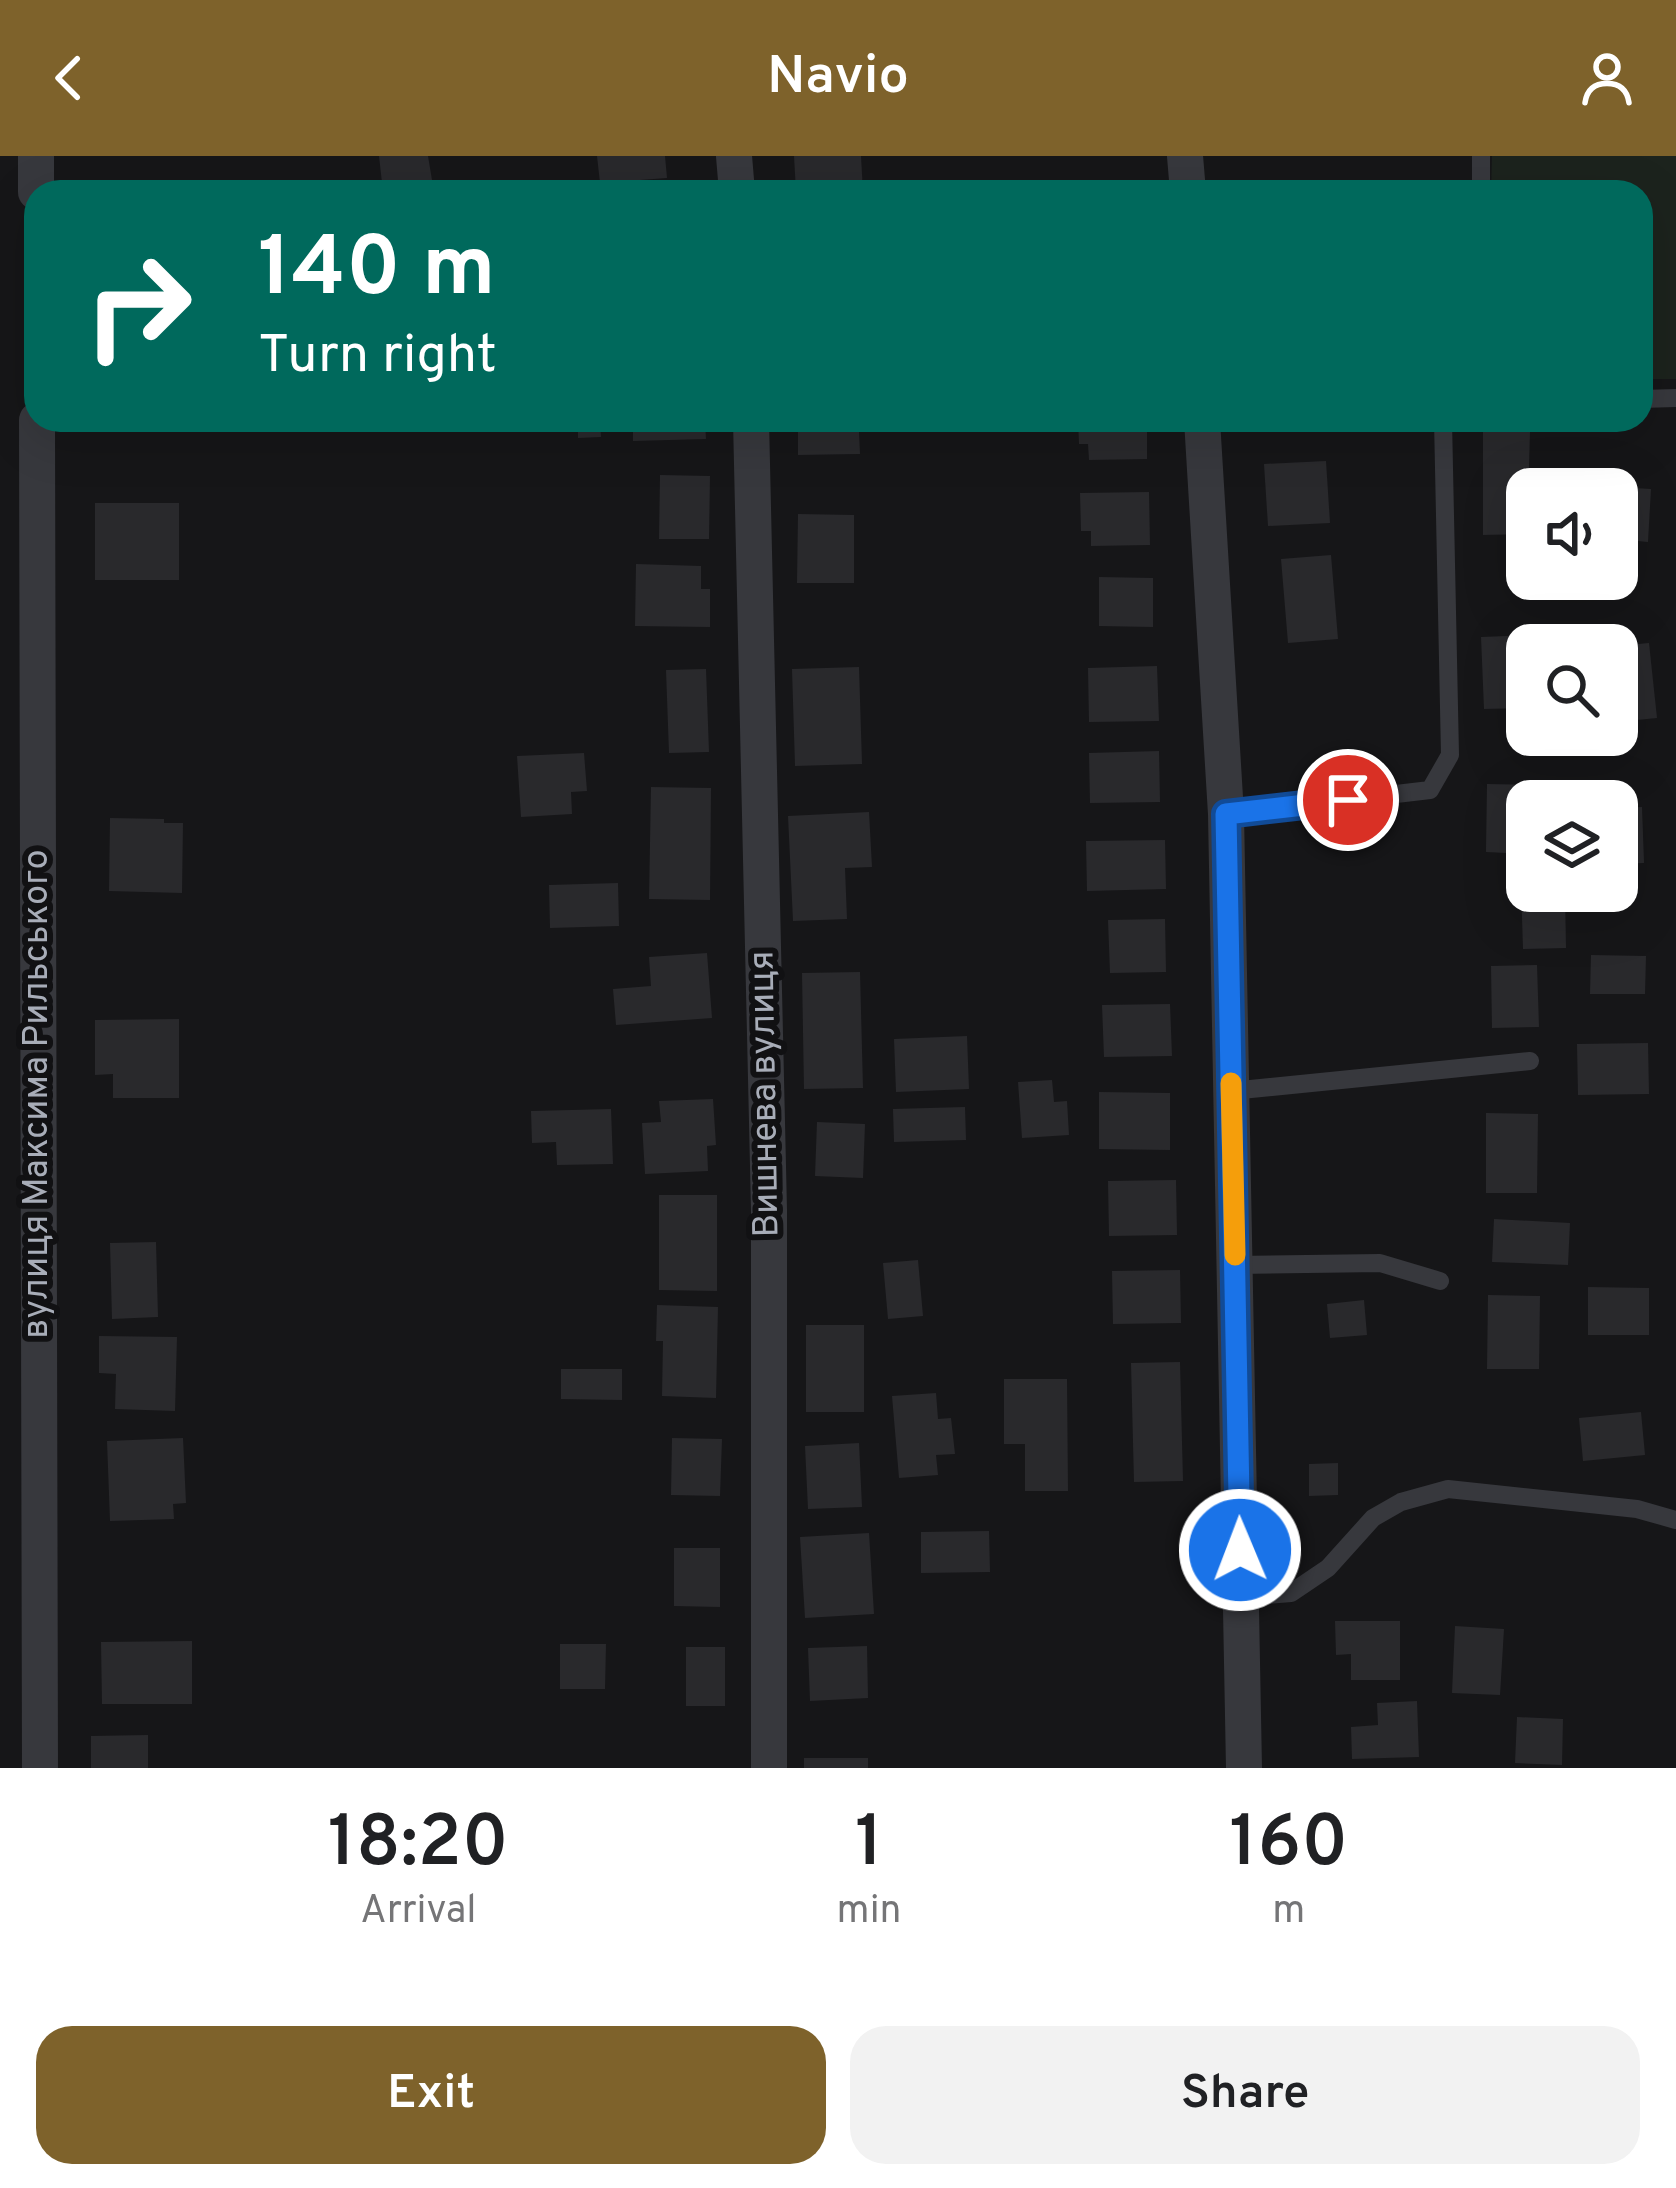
<!DOCTYPE html>
<meta charset="utf-8">
<style>
body{margin:0;font-family:Overpass,sans-serif;background:#f2f2f2;color:#202124;height:100vh;display:flex;flex-direction:column;font-size:45px;white-space:nowrap}
*{box-sizing:border-box;margin:0}
p{font-size:39px;color:#757577}
.icon{flex:none;width:66px;height:66px;fill:none;stroke:currentColor;stroke-width:2;stroke-linecap:round;stroke-linejoin:round}
.map{position:relative;height:1612px;overflow:hidden}
.panel{display:flex;flex-direction:column;background:#fff;flex:1}
.panel>*{flex:none}
.hud{position:absolute;left:24px;top:24px;width:1629px;height:252px;border-radius:36px;box-shadow:0 12px 48px #0002;background:#00695c;color:#fff;overflow:hidden}
.controls{position:absolute;left:1506px;top:312px;display:grid;gap:24px}
.controls a{display:grid;place-items:center;width:132px;height:132px;border-radius:24px;background:#fff;box-shadow:0 12px 48px #0002;font-size:60px}
.pin{position:absolute;display:grid;place-items:center;width:102px;height:102px;color:#fff;margin:-51px;border:6px solid #fff;border-radius:50%;box-shadow:0 3px 12px #0007}
.me{position:absolute;width:132px;margin:-66px;rotate:359deg;stroke-linejoin:round;filter:drop-shadow(0 0 9px #0008)}
.turn{display:flex;align-items:center;gap:42px;height:252px;padding:0 36px;font-size:54px}
.turn .icon{width:156px;height:156px;stroke-width:2.5}
.turn b{display:block;font-size:84px;line-height:102px}
.eta{display:flex;justify-content:space-evenly;align-items:center;height:204px;text-align:center}
.eta b{font-size:72px;font-weight:600;line-height:84px}
.primary-button{display:flex;gap:24px;margin-top:auto;padding:24px 36px}
.primary-button a{flex:1;height:138px;border-radius:36px;background:#7e622b;color:#fff;font-size:48px;font-weight:600;line-height:138px;text-align:center}
.primary-button a+a{background:#f2f2f2;color:#202124}
header{display:flex;justify-content:space-between;align-items:center;height:156px;padding:0 36px;background:#7e622b;color:#fff;font-size:54px;font-weight:600}
.map>svg:first-child{display:block}
.green{fill:#1c231d}
.building{fill:#29292c}
.lines{fill:none;stroke-linecap:round;stroke-linejoin:round}
.service{stroke:#37383d;stroke-width:18}
.minor{stroke:#37383d;stroke-width:36}
.route-casing{stroke:#114b97;stroke-width:30}
.route{stroke:#1a73e8;stroke-width:21}
.slow{stroke:#f59e0b;stroke-width:21}
.labels{text-anchor:middle;dominant-baseline:central;stroke-width:12;stroke-linejoin:round;paint-order:stroke}
.street-label{font-size:36px;fill:#a8adb8;stroke:#111113}
</style>
<header><svg class="icon" aria-label="back" viewBox="0 0 24 24"><path d="M15 5l-7 7 7 7"/></svg>Navio<svg class="icon" aria-label="person" viewBox="0 0 24 24"><circle cx="12" cy="8" r="4"/><path d="M4 21q1-7 8-7t8 7"/></svg></header>
<div class="map">
<svg width="1676" height="1612" viewBox="0 0 1676 1612">
<rect width="100%" height="100%" fill="#161618"/>
<path class="green" d="M 1492,0 L 1676,0 L 1676,223 L 1641,223 L 1641,36 L 1491,36 Z"/>
<g class="building">
<path d="M 379,0 L 428,0 L 434,36 L 383,36 Z"/>
<path d="M 597,0 L 665,0 L 667,22 L 600,27 Z"/>
<path d="M 794,0 L 861,0 L 863,36 L 796,36 Z"/>
<path d="M 578,264 L 600,264 L 601,281 L 578,282 Z"/>
<path d="M 633,264 L 705,264 L 706,283 L 633,285 Z"/>
<path d="M 798,264 L 865,264 L 865,275 L 859,275 L 860,298 L 798,299 Z"/>
<path d="M 1078,264 L 1147,264 L 1147,303 L 1089,304 L 1088,288 L 1079,288 Z"/>
<path d="M 1483,276 L 1530,276 L 1527,378 L 1483,379 Z"/>
<path d="M 1326,305 L 1330,367 L 1268,370 L 1264,308 Z"/>
<path d="M 660,319 L 710,320 L 709,383 L 659,383 Z"/>
<path d="M 1617,331 L 1651,333 L 1648,386 L 1617,383 Z"/>
<path d="M 1149,336 L 1150,389 L 1091,390 L 1091,375 L 1081,375 L 1080,337 Z"/>
<rect x="95" y="347" width="84" height="77"/>
<path d="M 798,358 L 854,359 L 854,427 L 797,427 Z"/>
<path d="M 1331,399 L 1338,483 L 1288,487 L 1281,403 Z"/>
<path d="M 636,408 L 701,410 L 701,433 L 710,433 L 710,471 L 635,470 Z"/>
<path d="M 1099,421 L 1153,422 L 1153,471 L 1099,470 Z"/>
<path d="M 1532,479 L 1532,489 L 1527,489 L 1527,552 L 1484,553 L 1481,481 Z"/>
<path d="M 1649,487 L 1657,562 L 1617,566 L 1617,490 Z"/>
<path d="M 1157,510 L 1159,565 L 1089,566 L 1088,512 Z"/>
<path d="M 859,511 L 862,608 L 795,610 L 792,513 Z"/>
<path d="M 706,513 L 709,596 L 669,597 L 666,514 Z"/>
<path d="M 1159,595 L 1160,646 L 1090,647 L 1089,597 Z"/>
<path d="M 584,597 L 587,635 L 571,636 L 572,658 L 521,661 L 517,600 Z"/>
<path d="M 1487,628 L 1535,629 L 1535,645 L 1527,645 L 1527,698 L 1486,696 Z"/>
<path d="M 651,631 L 711,632 L 710,744 L 649,743 Z"/>
<path d="M 1642,651 L 1644,707 L 1617,708 L 1617,652 Z"/>
<path d="M 869,656 L 872,711 L 845,712 L 847,763 L 793,765 L 788,660 Z"/>
<path d="M 110,662 L 164,663 L 164,667 L 183,667 L 182,737 L 109,735 Z"/>
<path d="M 1165,684 L 1166,733 L 1087,735 L 1086,685 Z"/>
<path d="M 618,727 L 619,770 L 550,772 L 549,729 Z"/>
<path d="M 1527,729 L 1527,735 L 1565,735 L 1566,792 L 1523,793 L 1521,730 Z"/>
<path d="M 1165,763 L 1166,816 L 1110,817 L 1108,764 Z"/>
<path d="M 707,797 L 712,862 L 616,869 L 613,833 L 651,830 L 649,801 Z"/>
<path d="M 1591,799 L 1646,800 L 1645,838 L 1590,838 Z"/>
<path d="M 1537,809 L 1539,871 L 1492,872 L 1491,810 Z"/>
<path d="M 860,816 L 863,932 L 804,933 L 802,817 Z"/>
<path d="M 1170,848 L 1172,900 L 1104,901 L 1102,849 Z"/>
<path d="M 179,863 L 179,942 L 113,942 L 113,918 L 95,919 L 95,864 Z"/>
<path d="M 967,880 L 969,933 L 896,936 L 894,883 Z"/>
<path d="M 1648,887 L 1649,938 L 1578,939 L 1577,888 Z"/>
<path d="M 1052,924 L 1054,946 L 1067,945 L 1069,979 L 1022,982 L 1018,926 Z"/>
<path d="M 1099,936 L 1170,937 L 1170,994 L 1099,993 Z"/>
<path d="M 713,943 L 716,989 L 707,990 L 708,1015 L 645,1018 L 642,967 L 661,966 L 659,945 Z"/>
<path d="M 965,951 L 966,984 L 894,986 L 893,953 Z"/>
<path d="M 611,953 L 613,1008 L 557,1009 L 556,986 L 532,987 L 531,955 Z"/>
<path d="M 1486,957 L 1538,958 L 1537,1037 L 1486,1037 Z"/>
<path d="M 817,966 L 865,968 L 863,1022 L 815,1020 Z"/>
<path d="M 1176,1024 L 1177,1079 L 1109,1080 L 1108,1025 Z"/>
<path d="M 659,1039 L 717,1039 L 717,1135 L 659,1134 Z"/>
<path d="M 1494,1063 L 1570,1067 L 1568,1109 L 1492,1106 Z"/>
<path d="M 156,1086 L 158,1161 L 112,1163 L 110,1087 Z"/>
<path d="M 918,1104 L 923,1160 L 888,1163 L 883,1107 Z"/>
<path d="M 1180,1114 L 1181,1167 L 1113,1168 L 1112,1115 Z"/>
<path d="M 1588,1131 L 1649,1132 L 1649,1179 L 1588,1179 Z"/>
<path d="M 1488,1139 L 1540,1140 L 1539,1213 L 1487,1213 Z"/>
<path d="M 1364,1144 L 1367,1179 L 1330,1182 L 1327,1148 Z"/>
<path d="M 657,1149 L 718,1151 L 716,1242 L 662,1240 L 663,1185 L 656,1185 Z"/>
<rect x="806" y="1169" width="58" height="87"/>
<path d="M 99,1180 L 177,1181 L 175,1255 L 115,1253 L 116,1218 L 99,1217 Z"/>
<path d="M 1180,1206 L 1183,1325 L 1134,1326 L 1131,1207 Z"/>
<path d="M 561,1213 L 622,1213 L 622,1244 L 561,1243 Z"/>
<path d="M 1004,1223 L 1067,1223 L 1068,1335 L 1025,1335 L 1025,1288 L 1004,1288 Z"/>
<path d="M 936,1237 L 938,1263 L 951,1262 L 955,1298 L 936,1299 L 938,1319 L 899,1322 L 892,1240 Z"/>
<path d="M 1641,1256 L 1645,1299 L 1583,1305 L 1579,1262 Z"/>
<path d="M 183,1282 L 186,1347 L 173,1348 L 174,1363 L 110,1365 L 107,1285 Z"/>
<path d="M 672,1282 L 722,1283 L 720,1340 L 671,1339 Z"/>
<path d="M 859,1287 L 862,1351 L 808,1353 L 805,1290 Z"/>
<path d="M 1338,1307 L 1338,1339 L 1309,1340 L 1309,1308 Z"/>
<path d="M 989,1375 L 990,1416 L 921,1417 L 921,1376 Z"/>
<path d="M 869,1377 L 874,1458 L 805,1462 L 800,1381 Z"/>
<path d="M 674,1392 L 720,1392 L 720,1451 L 674,1450 Z"/>
<path d="M 1335,1465 L 1400,1465 L 1400,1524 L 1351,1524 L 1351,1498 L 1336,1499 Z"/>
<path d="M 1455,1470 L 1504,1473 L 1500,1539 L 1452,1537 Z"/>
<path d="M 192,1485 L 192,1548 L 102,1548 L 101,1486 Z"/>
<path d="M 560,1488 L 606,1488 L 605,1533 L 560,1533 Z"/>
<path d="M 867,1490 L 868,1542 L 810,1545 L 808,1492 Z"/>
<rect x="686" y="1491" width="39" height="59"/>
<path d="M 1417,1545 L 1419,1601 L 1352,1603 L 1351,1571 L 1378,1569 L 1377,1547 Z"/>
<path d="M 1517,1561 L 1563,1563 L 1562,1609 L 1515,1607 Z"/>
<path d="M 148,1579 L 148,1612 L 91,1612 L 91,1580 Z"/>
<rect x="804" y="1602" width="64" height="10"/>
</g>
<g class="lines">
<g class="service">
<path d="M 1481,36 L 1481,0"/>
<path d="M 1641,243 L 1676,242"/>
<path d="M 1226,658 L 1430,634 L 1450,599 L 1443,264"/>
<path d="M 1231,935 L 1530,905"/>
<path d="M 1235,1109 L 1380,1107 L 1440,1125"/>
<path d="M 1241,1441 L 1291,1437 L 1328,1412 L 1373,1362 L 1401,1346 L 1448,1333 L 1637,1353 L 1676,1364"/>
</g>
<g class="minor">
<path d="M 36,0 L 36,36"/>
<path d="M 734,0 L 737,36"/>
<path d="M 1185,0 L 1188,36"/>
<path d="M 37,264 L 40,1612"/>
<path d="M 751,264 L 769,1054 L 769,1612"/>
<path d="M 1202,264 L 1226,658 L 1244,1612"/>
</g>
</g>
<g class="lines">
<g class="route-casing">
<path id="route" d="M 1240,1394 L 1226,658 L 1348,644"/>
</g>
<use href="#route" class="route"/>
<path class="slow" d="M 1231,927 L 1235,1099"/>
</g>
<g class="labels">
<g class="street-label">
<text transform="translate(38 938) rotate(-90)">вулиця Максима Рильського</text>
<text transform="translate(766 938) rotate(-91)">Вишнева вулиця</text>
</g>
</g>
</svg>
<div class="controls">
<a><svg class="icon" aria-label="sound" viewBox="0 0 24 24"><path d="M4 9h4l5-4v14l-5-4H4zM17 9q2 3 0 6"/></svg></a>
<a><svg class="icon" aria-label="search" viewBox="0 0 24 24"><circle cx="10" cy="10" r="6"/><path d="M15 15l6 6"/></svg></a>
<a><svg class="icon" aria-label="layers" viewBox="0 0 24 24"><path d="M12 4l9 5-9 5-9-5zM3 14l9 5 9-5"/></svg></a>
</div>
<div class="pin" style="left:1348px;top:644px;background:#d93025"><svg class="icon" aria-label="arrive" viewBox="0 0 24 24"><path d="M6 21V4h12l-3 4 3 4H6"/></svg></div>
<svg class="me" style="left:1240px;top:1394px" viewBox="-20 -20 40 40"><circle r="17" fill="#1a73e8" stroke="#fff" stroke-width="3"/><path d="M0-11L8 9 0 5-8 9z" fill="#fff"/></svg>
<div class="hud">
<div class="turn"><svg class="icon" aria-label="right" viewBox="0 0 24 24"><path d="M7 20v-9h11M14 6l5 5-5 5"/></svg><div><b>140 m</b>Turn right</div></div>
</div>
</div>
<section class="panel">
<div class="eta">
<div><b>18:20</b><p>Arrival</p></div>
<div><b>1</b><p>min</p></div>
<div><b>160</b><p>m</p></div>
</div>
<div class="primary-button"><a>Exit</a><a>Share</a></div>
</section>
